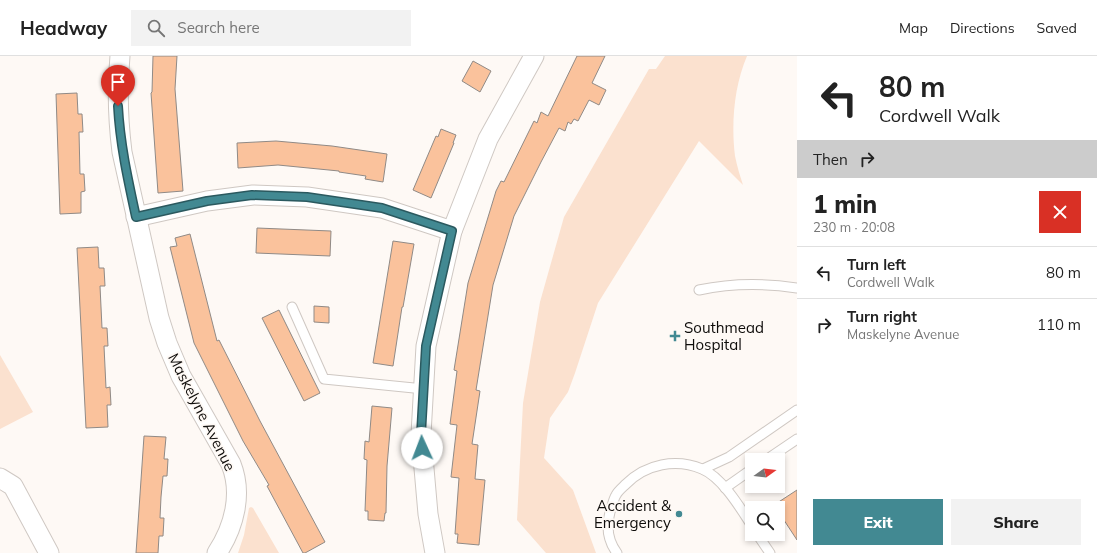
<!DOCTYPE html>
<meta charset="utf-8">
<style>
body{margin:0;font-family:Mulish,sans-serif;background:#f2f2f2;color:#222;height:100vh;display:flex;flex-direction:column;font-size:15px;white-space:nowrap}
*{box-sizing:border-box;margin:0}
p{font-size:13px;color:#767676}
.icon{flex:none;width:22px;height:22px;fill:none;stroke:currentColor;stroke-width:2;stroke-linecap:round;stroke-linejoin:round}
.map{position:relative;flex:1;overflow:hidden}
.drawer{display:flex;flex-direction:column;background:#fff;width:300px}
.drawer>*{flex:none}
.top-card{background:#fff;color:#222;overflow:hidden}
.needle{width:26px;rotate:75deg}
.tools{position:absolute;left:745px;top:397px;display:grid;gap:8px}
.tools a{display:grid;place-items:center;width:40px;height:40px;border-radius:0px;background:#fff;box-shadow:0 2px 6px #0003;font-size:20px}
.pin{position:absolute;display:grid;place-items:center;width:34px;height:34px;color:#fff;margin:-41px -17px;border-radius:50% 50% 50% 0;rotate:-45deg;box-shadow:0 0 4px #0007}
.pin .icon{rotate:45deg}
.me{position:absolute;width:44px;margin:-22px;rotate:358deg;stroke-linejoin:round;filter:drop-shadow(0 0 3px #0008)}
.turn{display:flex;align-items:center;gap:14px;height:84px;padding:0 16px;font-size:18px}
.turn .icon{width:52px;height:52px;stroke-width:2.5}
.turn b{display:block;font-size:28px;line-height:34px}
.then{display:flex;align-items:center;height:38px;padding:0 16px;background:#0003;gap:8px;font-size:15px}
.round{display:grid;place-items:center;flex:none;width:42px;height:42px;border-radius:0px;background:#f2f2f2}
.summary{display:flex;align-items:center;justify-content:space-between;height:68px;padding:0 16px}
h1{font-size:24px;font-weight:800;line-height:30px}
.cta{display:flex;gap:8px;margin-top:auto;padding:8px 16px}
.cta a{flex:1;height:46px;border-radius:0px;background:#428992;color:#fff;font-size:16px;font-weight:800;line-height:46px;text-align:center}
.cta a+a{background:#f2f2f2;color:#222}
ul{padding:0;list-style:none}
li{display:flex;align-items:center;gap:12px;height:52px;padding:0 16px;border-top:1px solid #e0e0e0}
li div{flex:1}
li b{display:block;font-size:15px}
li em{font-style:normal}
header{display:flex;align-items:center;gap:24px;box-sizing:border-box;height:56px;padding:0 20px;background:#fff;border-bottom:1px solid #e0e0e0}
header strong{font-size:19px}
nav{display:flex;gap:22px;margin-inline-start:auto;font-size:14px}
.search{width:280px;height:36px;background:#f2f2f2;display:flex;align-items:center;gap:10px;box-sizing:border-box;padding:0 14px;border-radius:0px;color:#767676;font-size:15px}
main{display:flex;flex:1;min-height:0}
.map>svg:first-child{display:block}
.green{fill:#fbe1cf}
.building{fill:#fac29c;stroke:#908a86}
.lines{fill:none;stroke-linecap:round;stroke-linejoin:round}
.lane-casing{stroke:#cfc8c3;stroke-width:11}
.street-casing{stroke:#cfc8c3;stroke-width:21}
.lane{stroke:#fff;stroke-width:9}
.street{stroke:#fff;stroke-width:19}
.route-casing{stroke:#2b595f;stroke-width:10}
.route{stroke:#428992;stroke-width:7}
.poi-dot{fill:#428992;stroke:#fef9f5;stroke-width:1.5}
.labels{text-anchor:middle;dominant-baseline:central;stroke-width:3.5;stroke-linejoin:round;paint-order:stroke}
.poi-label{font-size:15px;fill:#0e0c0a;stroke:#fef9f5;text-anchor:start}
.street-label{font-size:15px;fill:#0e0c0a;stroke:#fef9f5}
</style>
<header>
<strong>Headway</strong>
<div class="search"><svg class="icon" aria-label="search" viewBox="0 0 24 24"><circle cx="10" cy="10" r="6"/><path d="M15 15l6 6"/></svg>Search here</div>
<nav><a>Map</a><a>Directions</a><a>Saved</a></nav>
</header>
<main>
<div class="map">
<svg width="797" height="497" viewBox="0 0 797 497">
<rect width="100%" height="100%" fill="#fef9f5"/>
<g class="green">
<path d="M 665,0 L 747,0 C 734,30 731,68 735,100 C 737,110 740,120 743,129 L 699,85 L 598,247 L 575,317 L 568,336 L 550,362 L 544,402 L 573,434 L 596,497 L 546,497 L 517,464 L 523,347 L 540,246 L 564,161 L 649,13 L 656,13 Z"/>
<path d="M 0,294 L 0,299 L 33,356 L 0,373 Z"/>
<path d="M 251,451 L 253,452 L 279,497 L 238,497 L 244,479 L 249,452 Z"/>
</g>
<g class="building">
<path d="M 153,0 L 177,0 L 175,33 L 183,135 L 158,137 L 151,37 L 152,36 Z"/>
<path d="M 577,0 L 605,0 L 592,27 L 606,34 L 599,49 L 589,44 L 578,65 L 574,63 L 571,68 L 568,66 L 565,75 L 559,72 L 541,106 L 514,160 L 493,229 L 476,334 L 480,335 L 472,388 L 478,389 L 475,423 L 485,424 L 479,489 L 457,487 L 458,478 L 455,478 L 459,422 L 451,421 L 457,369 L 450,368 L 457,315 L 454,314 L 468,227 L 496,135 L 501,125 L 504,126 L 534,65 L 537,67 L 541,56 L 548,60 Z"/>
<path d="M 473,5 L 491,15 L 480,36 L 462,25 Z"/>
<path d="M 77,37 L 78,58 L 82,58 L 83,76 L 79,76 L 80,118 L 84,118 L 85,135 L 81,136 L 81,157 L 60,158 L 56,38 Z"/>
<path d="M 441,73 L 456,79 L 453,87 L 454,87 L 431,142 L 413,134 L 436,80 L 438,81 Z"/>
<path d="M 276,85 L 332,90 L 387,98 L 383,126 L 365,123 L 366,120 L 339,116 L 339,115 L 278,109 L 238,112 L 237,87 Z"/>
<path d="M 257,172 L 331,175 L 330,200 L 256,197 Z"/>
<path d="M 190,178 L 217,285 L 219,284 L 260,365 L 325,486 L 305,497 L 303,497 L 267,430 L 269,429 L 243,385 L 194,287 L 170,191 L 177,190 L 175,182 Z"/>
<path d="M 393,185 L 414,188 L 403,251 L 402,251 L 393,310 L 373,307 Z"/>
<path d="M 98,191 L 99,212 L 104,212 L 105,230 L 100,230 L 102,272 L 107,272 L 108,290 L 104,290 L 106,332 L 110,331 L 111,349 L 107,349 L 108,371 L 86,372 L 77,192 Z"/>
<path d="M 314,250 L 329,251 L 329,267 L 314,266 Z"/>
<path d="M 279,254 L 320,337 L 304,345 L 262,262 Z"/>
<path d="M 372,350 L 392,352 L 387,410 L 386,457 L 385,457 L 384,465 L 368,464 L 368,455 L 365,455 L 367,404 L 364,403 L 365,385 L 369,386 Z"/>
<path d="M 144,380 L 166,381 L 164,403 L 168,403 L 167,420 L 163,420 L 161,441 L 160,462 L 164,462 L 163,480 L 159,480 L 158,497 L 136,497 Z"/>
<path d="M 797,434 L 797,484 L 778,455 L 778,452 L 776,452 L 774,449 Z"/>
</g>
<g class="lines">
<g class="lane-casing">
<g id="lane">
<path d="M 699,234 C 732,227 764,227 797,232"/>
<path d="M 292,251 L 324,323 L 424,333"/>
<path d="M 766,404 L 797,383"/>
<path d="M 703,413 L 729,401 L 797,354"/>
<path d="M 725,432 L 752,413"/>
<path d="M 757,478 L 770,497"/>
<path d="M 617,497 C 608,485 606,471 610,456 C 612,451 613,444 616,439 C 618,435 623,431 626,428 C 646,408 676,402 702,413 C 722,421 741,453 752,470"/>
</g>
</g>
<g class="street-casing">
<g id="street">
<path d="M 120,0 C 117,32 118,64 122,96 L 159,262 L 167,287 L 181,320 L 231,408 C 243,438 234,471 217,497"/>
<path d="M 136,161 L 207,145 L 253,139 L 307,141 L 382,152 L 452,175"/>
<path d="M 0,422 L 13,430 L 49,497"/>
<path d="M 435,497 L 428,458 L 421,378 L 426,290 L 452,175 L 488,83 L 534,0"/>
</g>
</g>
<use href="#lane" class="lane"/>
<use href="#street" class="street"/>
</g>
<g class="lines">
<g class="route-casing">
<path id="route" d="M 118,50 C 120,88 128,124 136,161 L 207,145 L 252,139 L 307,141 L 382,152 L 452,175 L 426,290 L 421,378 L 422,392"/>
</g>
<use href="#route" class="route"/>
</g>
<g class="poi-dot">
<path d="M673 274h4v4h4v4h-4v4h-4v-4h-4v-4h4z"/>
<circle cx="679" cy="458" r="4"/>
</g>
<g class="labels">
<g class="poi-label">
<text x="684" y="271">Southmead<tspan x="684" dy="17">Hospital</tspan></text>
<text x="671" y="449" text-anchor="end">Accident &amp;<tspan x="671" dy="17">Emergency</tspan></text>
</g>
<g class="street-label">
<text transform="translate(202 356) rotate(63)">Maskelyne Avenue</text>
</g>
</g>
</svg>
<div class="tools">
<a><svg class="needle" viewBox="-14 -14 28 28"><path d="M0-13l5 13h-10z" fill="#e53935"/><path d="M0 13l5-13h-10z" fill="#767676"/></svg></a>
<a><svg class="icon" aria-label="search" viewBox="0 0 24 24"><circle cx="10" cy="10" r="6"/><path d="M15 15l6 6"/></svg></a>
</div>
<div class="pin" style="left:118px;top:50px;background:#d93025"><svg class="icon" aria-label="arrive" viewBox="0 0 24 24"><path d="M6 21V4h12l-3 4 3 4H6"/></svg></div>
<svg class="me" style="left:422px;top:392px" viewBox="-20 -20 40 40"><circle r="19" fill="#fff"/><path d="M0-13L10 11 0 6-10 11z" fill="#428992"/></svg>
</div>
<section class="drawer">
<div class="top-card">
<div class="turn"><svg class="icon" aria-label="left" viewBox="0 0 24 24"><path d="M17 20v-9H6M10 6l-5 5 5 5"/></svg><div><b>80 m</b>Cordwell Walk</div></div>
<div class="then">Then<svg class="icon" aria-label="right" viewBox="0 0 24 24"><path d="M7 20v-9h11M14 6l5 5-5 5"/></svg></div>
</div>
<div class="summary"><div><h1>1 min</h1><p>230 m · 20:08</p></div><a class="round" style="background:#d93025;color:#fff"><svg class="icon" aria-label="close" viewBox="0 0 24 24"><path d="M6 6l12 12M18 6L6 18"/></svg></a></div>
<ul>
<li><svg class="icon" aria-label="left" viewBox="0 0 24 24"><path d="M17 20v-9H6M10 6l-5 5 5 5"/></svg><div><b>Turn left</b><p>Cordwell Walk</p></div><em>80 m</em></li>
<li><svg class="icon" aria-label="right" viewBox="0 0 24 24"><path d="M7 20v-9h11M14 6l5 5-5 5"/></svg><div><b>Turn right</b><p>Maskelyne Avenue</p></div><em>110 m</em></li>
</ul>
<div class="cta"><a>Exit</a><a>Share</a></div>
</section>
</main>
